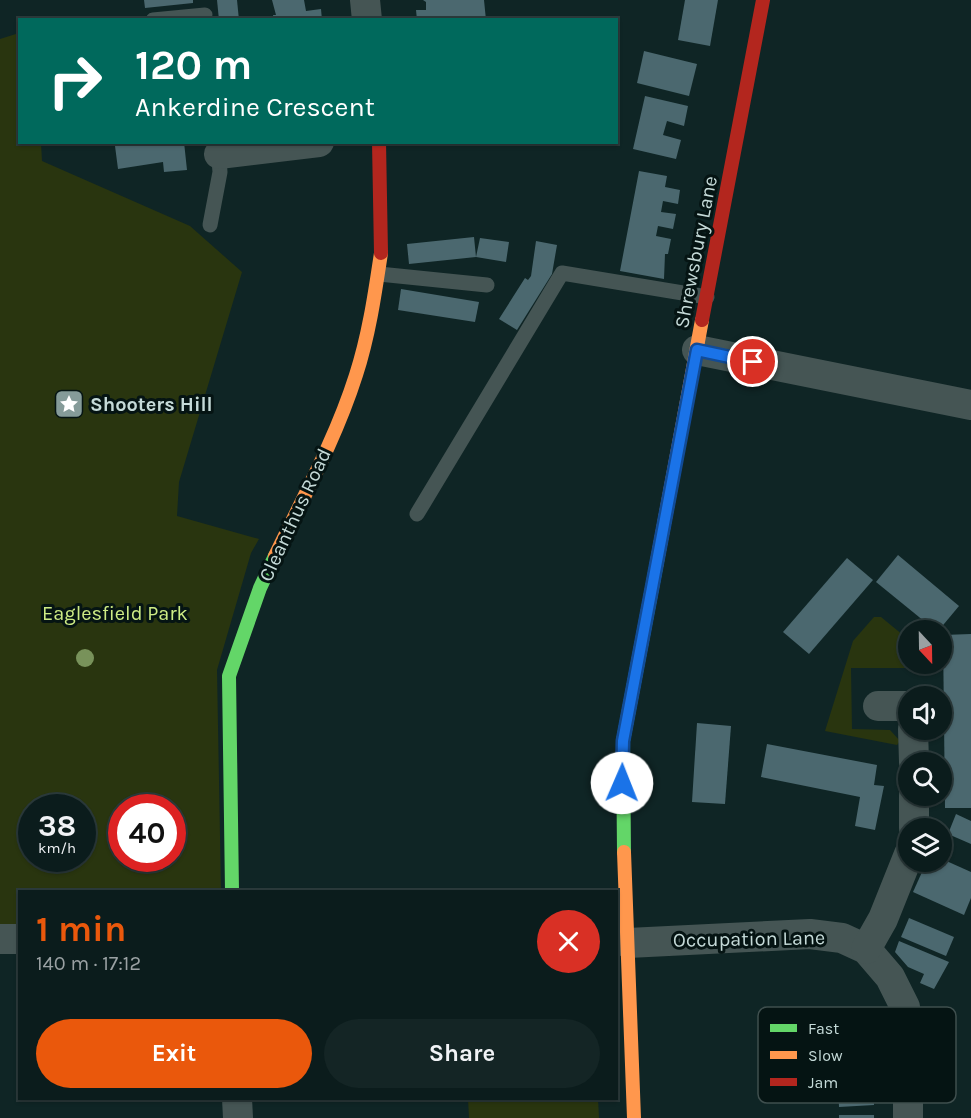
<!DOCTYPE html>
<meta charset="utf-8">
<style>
body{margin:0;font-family:Karla,sans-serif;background:#142525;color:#f1f3f6;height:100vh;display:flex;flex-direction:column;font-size:22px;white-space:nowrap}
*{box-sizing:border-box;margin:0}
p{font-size:20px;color:#9aa1a3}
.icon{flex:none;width:33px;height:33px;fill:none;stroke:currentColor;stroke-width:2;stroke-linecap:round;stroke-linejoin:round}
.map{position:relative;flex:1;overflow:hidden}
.drawer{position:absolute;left:18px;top:890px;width:600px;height:210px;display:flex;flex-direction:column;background:#0b1c1c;border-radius:0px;box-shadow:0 2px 4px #0004,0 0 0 2px #2b3a3b}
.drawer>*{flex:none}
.hud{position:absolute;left:18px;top:18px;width:600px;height:126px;border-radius:0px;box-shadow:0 2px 4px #0004,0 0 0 2px #2b3a3b;background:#00695c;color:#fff;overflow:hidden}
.needle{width:39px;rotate:158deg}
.controls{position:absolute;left:898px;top:620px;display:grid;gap:12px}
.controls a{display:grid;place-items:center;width:54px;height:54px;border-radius:50%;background:#0b1c1c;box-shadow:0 2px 4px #0004,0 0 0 2px #2b3a3b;font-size:30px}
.speed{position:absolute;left:18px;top:794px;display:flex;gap:12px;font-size:30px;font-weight:700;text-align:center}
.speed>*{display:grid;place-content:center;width:78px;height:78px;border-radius:50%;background:#0b1c1c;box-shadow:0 2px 4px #0004,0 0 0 2px #2b3a3b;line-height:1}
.speed small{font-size:15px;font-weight:400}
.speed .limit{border:9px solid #d22;background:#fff;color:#111}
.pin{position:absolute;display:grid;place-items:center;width:51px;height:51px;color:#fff;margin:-26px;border:3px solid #fff;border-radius:50%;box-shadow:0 2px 6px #0007}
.me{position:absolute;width:66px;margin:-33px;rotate:1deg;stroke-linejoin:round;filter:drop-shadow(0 0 4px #0008)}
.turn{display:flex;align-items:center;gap:21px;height:126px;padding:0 18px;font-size:27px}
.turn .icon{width:78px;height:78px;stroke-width:2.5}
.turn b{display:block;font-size:42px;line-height:51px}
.round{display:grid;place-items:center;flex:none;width:63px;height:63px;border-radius:32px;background:#142525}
.headline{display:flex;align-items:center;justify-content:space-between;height:102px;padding:0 18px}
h1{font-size:36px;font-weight:700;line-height:45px;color:#ea580c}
.action{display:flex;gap:12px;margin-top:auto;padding:12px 18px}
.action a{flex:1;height:69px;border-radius:36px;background:#ea580c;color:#fff;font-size:24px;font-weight:700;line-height:69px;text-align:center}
.action a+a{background:#142525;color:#f1f3f6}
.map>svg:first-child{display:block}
.green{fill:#29350f;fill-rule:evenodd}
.building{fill:#4b686f}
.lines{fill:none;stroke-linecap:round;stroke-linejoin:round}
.lane{stroke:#455554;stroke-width:15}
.street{stroke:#455554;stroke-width:30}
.fast{stroke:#63d668;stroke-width:14}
.slow{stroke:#ff974d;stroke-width:14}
.jam{stroke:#b3261e;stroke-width:14}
.tree{fill:#78925a}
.route-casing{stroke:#114b97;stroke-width:15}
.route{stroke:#1a73e8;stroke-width:10}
.labels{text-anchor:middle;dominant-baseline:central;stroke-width:6;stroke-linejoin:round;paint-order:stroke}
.street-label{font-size:20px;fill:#c5dad8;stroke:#051413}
.poi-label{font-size:20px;font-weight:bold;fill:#c5dad8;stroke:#051413;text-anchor:start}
.park-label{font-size:20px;fill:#ceec85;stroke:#051413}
.key{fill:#051413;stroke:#3f4f4e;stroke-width:1.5}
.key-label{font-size:16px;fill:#c5dad8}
</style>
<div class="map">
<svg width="971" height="1118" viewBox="0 0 971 1118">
<rect width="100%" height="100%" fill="#0f2525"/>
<g class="green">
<path d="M 19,33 L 20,142 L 41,143 L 42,161 L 190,226 L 242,272 L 179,482 L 177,516 L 259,539 L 251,553 L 217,670 L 221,891 L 20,891 L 19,925 L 0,926 L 0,39 ZM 32,807 L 82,807 L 82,858 L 32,858 ZM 122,807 L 172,807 L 172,858 L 122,858 Z"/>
<path d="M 874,617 L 881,617 L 909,640 L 909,663 L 924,663 L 924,668 L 851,668 L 852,729 L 890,730 L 900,741 L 897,745 L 825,731 L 853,641 Z"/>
<path d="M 468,1098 L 598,1098 L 599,1118 L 469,1118 Z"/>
</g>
<g class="building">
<path d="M 144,0 L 193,0 L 193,3 L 145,8 Z"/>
<path d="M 217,0 L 237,0 L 239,20 L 219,20 Z"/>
<path d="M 272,0 L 304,0 L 306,11 L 321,9 L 322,20 L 274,20 L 273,15 L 276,15 Z"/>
<path d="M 423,0 L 484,0 L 486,20 L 417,20 L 416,10 L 426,10 L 426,2 Z"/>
<path d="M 685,0 L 718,0 L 710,46 L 678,40 Z"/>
<path d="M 644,51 L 697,64 L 689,96 L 637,83 Z"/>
<path d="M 645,96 L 688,106 L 684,126 L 667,121 L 663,135 L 681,140 L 676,159 L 633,149 Z"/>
<path d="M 126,142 L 184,142 L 187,170 L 164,172 L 163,162 L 118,169 L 115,146 L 126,146 Z"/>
<path d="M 639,171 L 667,176 L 665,187 L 680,190 L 678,204 L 663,201 L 661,212 L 676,214 L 673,229 L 658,226 L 656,236 L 671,239 L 668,254 L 665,254 L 664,279 L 620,271 Z"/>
<path d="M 474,237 L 476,257 L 480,238 L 509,242 L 506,262 L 476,257 L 409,264 L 407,244 Z"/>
<path d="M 536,241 L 557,245 L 552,274 L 517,330 L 499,319 L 525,278 L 528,280 L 531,276 Z"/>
<path d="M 401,289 L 479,302 L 475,322 L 398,310 Z"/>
<path d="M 898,555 L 959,606 L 939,630 L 935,630 L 876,582 Z"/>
<path d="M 847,558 L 873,580 L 809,654 L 783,632 Z"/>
<path d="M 971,634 L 971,808 L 945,808 L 943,635 Z"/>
<path d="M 697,723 L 731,726 L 725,804 L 692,802 Z"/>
<path d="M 767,744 L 877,765 L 874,785 L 884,786 L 875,830 L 855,826 L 860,797 L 761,777 Z"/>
<path d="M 956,814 L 971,821 L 971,844 L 948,834 Z"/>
<path d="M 942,859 L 971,872 L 971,898 L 964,915 L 913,892 L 927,861 Z"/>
<path d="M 909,918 L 954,937 L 946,956 L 901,937 Z"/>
<path d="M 899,941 L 949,962 L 934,989 L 920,983 L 924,974 L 908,967 L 895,952 Z"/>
<path d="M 872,1059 L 874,1105 L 839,1107 L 837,1060 Z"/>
<rect x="839" y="1115" width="35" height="3"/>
</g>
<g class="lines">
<g class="lane">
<path d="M 153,20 L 205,15"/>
<path d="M 210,225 L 220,172 L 218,148"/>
<path d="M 379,274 L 487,285"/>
<path d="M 417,514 L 562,273 L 707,297"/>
</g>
<g class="street">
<path d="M 365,0 L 367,20"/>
<path d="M 219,154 L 319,142"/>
<path d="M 697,350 L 971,405"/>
<path d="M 878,706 L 909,706"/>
<path d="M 913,729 L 914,762"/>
<path d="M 914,795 L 914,828"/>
<path d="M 0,939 L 20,939"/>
<path d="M 628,943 L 810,934 L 842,938 L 866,949 L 890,977 L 905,1007 L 908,1040 L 908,1118"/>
<path d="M 866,949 L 883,919 L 909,854"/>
<path d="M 237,1098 L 238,1118"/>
</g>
<g class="fast">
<path d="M 624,852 L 623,741 L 656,567"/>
<path d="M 232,891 L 229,676 L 260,588 L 275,556"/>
</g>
<g class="slow">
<path d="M 275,556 C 304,496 336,438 356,375 C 369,335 375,293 381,253"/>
<path d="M 656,567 L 702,320"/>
<path d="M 624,852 L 634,1118"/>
</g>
<g class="jam">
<path d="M 379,142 L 381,253"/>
<path d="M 702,320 L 763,0"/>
</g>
</g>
<circle class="tree" cx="85" cy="658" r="9"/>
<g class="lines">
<g class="route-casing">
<path id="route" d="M 622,783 L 623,741 L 697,350 L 753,362"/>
</g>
<use href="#route" class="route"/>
</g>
<defs>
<g id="sight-square" transform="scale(1.5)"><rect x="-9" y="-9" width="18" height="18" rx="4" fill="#859b99" stroke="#051413"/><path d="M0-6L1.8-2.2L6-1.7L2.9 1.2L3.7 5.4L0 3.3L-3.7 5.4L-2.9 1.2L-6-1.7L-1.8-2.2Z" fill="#fff"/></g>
</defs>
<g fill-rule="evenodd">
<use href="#sight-square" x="69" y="404"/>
</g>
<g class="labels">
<g class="street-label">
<text transform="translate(696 252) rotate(-79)">Shrewsbury Lane</text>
<text transform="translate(295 515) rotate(-65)">Cleanthus Road</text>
<text transform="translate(749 939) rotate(-1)">Occupation Lane</text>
</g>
<g class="poi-label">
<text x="90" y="404">Shooters Hill</text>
</g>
<g class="park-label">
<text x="115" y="613">Eaglesfield Park</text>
</g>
</g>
<rect x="758" y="1007" width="198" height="96" rx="9" class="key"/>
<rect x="770" y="1024" width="27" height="8" fill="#63d668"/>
<rect x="770" y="1051" width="27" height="8" fill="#ff974d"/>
<rect x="770" y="1078" width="27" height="8" fill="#b3261e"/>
<g class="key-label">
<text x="808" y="1034">Fast</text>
<text x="808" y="1061">Slow</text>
<text x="808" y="1088">Jam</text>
</g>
</svg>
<div class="controls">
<a><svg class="needle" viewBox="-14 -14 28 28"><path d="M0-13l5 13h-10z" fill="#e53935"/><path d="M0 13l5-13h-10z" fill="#9aa1a3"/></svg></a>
<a><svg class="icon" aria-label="sound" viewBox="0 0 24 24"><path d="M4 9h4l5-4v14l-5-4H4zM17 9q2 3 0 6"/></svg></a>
<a><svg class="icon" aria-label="search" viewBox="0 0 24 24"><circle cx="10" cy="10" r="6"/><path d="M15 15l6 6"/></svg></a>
<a><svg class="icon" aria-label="layers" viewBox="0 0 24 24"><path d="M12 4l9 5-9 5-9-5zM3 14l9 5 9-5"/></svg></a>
</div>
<div class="speed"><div>38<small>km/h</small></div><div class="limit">40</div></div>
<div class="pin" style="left:753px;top:362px;background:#d93025"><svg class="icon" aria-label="arrive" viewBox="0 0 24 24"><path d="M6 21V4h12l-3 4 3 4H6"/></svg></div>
<svg class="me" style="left:622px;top:783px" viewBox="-20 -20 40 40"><circle r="19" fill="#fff"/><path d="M0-13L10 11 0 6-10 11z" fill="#1a73e8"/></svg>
<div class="hud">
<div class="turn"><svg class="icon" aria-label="right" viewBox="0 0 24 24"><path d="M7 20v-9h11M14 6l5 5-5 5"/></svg><div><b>120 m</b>Ankerdine Crescent</div></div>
</div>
<section class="drawer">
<div class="headline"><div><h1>1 min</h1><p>140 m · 17:12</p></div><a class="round" style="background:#d93025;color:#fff"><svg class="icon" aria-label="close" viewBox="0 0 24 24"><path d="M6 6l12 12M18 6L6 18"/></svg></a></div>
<div class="action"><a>Exit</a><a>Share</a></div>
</section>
</div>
